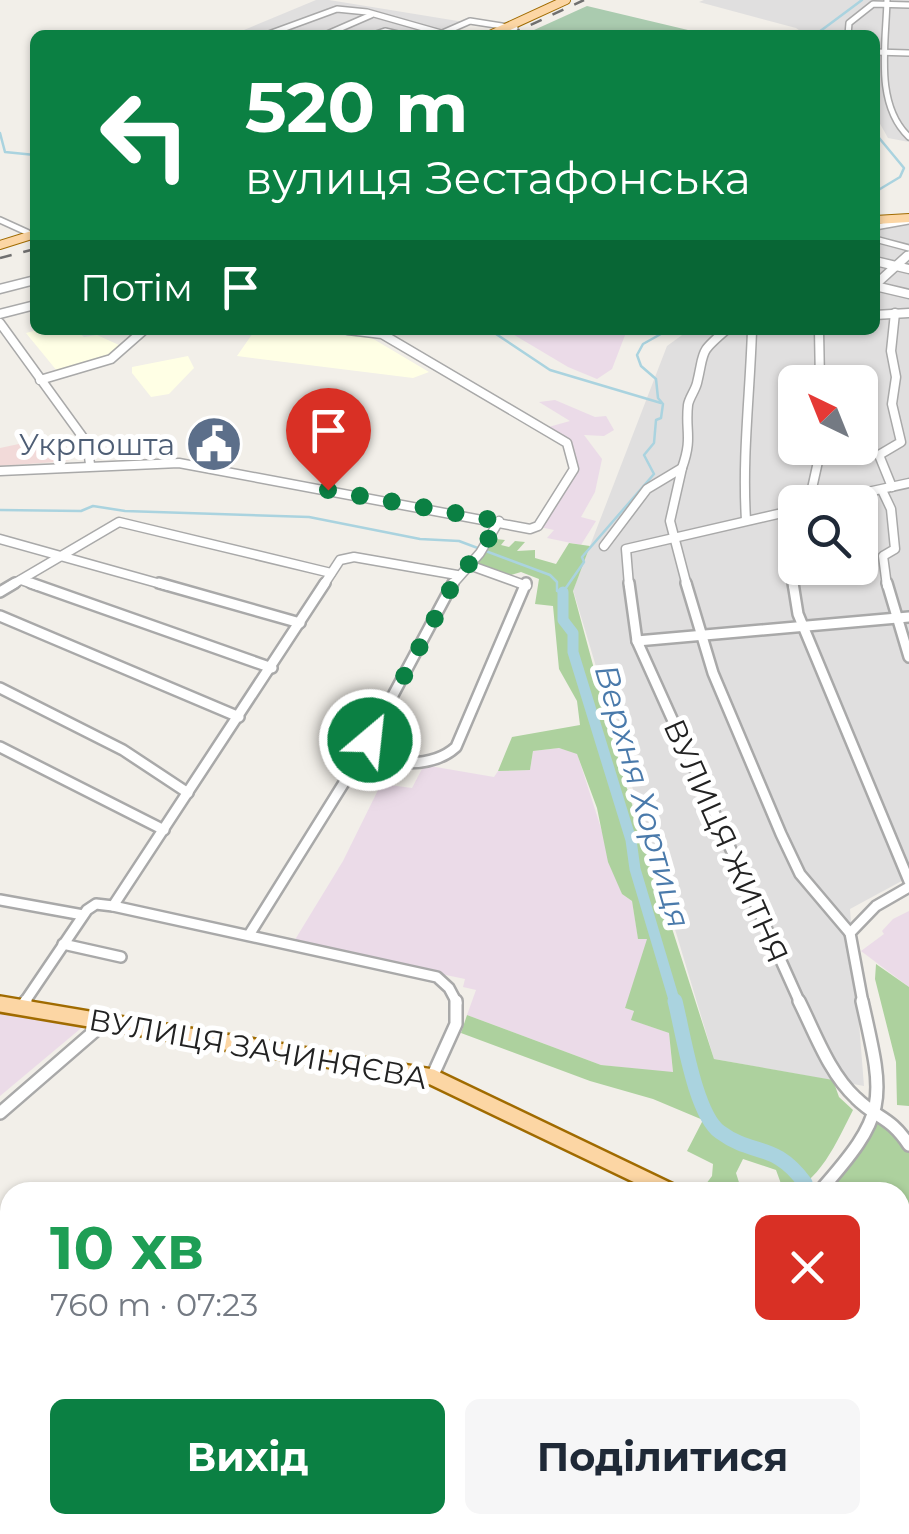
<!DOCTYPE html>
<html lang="uk">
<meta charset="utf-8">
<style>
body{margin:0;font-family:Montserrat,sans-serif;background:#f6f6f7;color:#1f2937;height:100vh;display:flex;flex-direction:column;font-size:38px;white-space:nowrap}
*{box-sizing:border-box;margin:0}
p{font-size:32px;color:#747a83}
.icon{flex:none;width:55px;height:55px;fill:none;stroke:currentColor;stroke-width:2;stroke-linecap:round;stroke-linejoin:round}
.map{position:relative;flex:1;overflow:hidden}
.side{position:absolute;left:0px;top:1182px;width:910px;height:352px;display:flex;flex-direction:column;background:#fff;border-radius:30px 30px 0 0;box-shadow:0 2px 8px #0004}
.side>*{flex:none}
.hud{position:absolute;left:30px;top:30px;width:850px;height:305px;border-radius:15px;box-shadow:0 2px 8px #0004;background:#0b8043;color:#fff;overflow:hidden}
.needle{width:65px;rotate:317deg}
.controls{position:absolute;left:778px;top:365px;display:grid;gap:20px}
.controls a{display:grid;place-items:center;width:100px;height:100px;border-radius:15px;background:#fff;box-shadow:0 2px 8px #0004;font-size:50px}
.pin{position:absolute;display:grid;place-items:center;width:85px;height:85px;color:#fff;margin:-102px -42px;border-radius:50% 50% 50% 0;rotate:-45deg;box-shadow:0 0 10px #0007}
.pin .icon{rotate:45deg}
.me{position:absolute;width:110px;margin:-55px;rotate:28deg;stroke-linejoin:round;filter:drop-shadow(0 0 8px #0008)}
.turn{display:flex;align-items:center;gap:35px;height:210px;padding:0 50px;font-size:45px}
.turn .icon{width:130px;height:130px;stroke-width:2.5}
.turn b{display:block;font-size:70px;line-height:85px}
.then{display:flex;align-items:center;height:95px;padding:0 50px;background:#0003;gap:20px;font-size:38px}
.round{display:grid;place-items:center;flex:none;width:105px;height:105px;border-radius:15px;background:#f6f6f7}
.overview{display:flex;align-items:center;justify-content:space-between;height:170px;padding:0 50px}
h1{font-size:60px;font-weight:700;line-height:75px;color:#1e9e55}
.button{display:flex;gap:20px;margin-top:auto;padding:20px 50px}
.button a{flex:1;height:115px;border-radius:15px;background:#0b8043;color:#fff;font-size:40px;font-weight:700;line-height:115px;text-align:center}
.button a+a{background:#f6f6f7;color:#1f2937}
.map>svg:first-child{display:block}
.residential{fill:#e0dfdf;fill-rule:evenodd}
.commercial{fill:#f2dad9}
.industrial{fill:#ebdbe8}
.education{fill:#ffffe5}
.forest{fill:#add19e}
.cemetery{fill:#aacbaf}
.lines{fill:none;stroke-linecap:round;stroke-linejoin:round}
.stream-far1{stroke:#aad3df;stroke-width:2.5}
.stream{stroke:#aad3df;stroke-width:4}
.river-far1{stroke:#aad3df;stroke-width:11}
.river{stroke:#aad3df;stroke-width:15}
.minor-far3-casing{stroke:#a9a9a9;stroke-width:8}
.minor-far2-casing{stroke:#a9a9a9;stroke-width:11}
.minor-far1-casing{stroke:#a9a9a9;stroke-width:14}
.minor-casing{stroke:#a9a9a9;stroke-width:16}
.major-far1-casing{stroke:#a06b00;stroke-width:10}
.major-casing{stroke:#a06b00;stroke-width:20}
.minor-far3{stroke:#fff;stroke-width:5}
.minor-far2{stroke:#fff;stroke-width:8}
.minor-far1{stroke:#fff;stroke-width:9}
.minor{stroke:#fff;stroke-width:11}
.major-far1{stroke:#fcd6a4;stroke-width:8}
.major{stroke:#fcd6a4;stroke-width:15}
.rail{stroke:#707070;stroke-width:2.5;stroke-dasharray:12 12;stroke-linecap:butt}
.route{stroke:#0b8043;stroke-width:18;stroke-dasharray:0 32.4}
.labels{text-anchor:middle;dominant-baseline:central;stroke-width:10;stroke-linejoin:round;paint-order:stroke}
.service-label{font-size:30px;fill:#4e5e75;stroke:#fff;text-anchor:end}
.street-label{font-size:30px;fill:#222;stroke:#fff}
.water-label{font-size:32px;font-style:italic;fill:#4a7aab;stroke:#fff}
</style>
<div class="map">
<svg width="909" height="1534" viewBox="0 0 909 1534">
<rect width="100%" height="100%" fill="#f2efe9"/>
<g class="residential">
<path d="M 316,0 L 329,0 L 464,22 L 436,35 L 232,35 Z"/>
<path d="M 704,0 L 909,0 L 909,142 L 888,138 L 875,115 L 875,35 L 806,35 L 796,28 L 699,2 Z"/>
<path d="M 909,214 L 909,877 L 850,909 L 864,1086 L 714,1059 L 573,590 L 667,346 L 689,330 L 875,330 L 875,220 ZM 795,382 L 860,382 L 860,448 L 795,448 ZM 795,502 L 860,502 L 860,568 L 795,568 Z"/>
</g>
<path class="commercial" d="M 61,435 L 68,445 L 51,448 L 56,459 L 70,461 L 0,466 L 0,448 Z"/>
<g class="industrial">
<path d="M 506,330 L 541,332 L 627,330 L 612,369 L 597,379 L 568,367 Z"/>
<path d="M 555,400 L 595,417 L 606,416 L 614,430 L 604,436 L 584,435 L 602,459 L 595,492 L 581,517 L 596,521 L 581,545 L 547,538 L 554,530 L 540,527 L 577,468 L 575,453 L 568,442 L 545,428 L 570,421 L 539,402 Z"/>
<path d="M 559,748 L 577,753 L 622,894 L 632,901 L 638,938 L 647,939 L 648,946 L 625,1008 L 634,1011 L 632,1020 L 669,1033 L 673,1073 L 601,1065 L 467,1015 L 476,990 L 463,987 L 465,979 L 293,943 L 343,861 L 381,784 L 412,788 L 424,765 L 494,777 L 498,771 L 530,770 L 533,751 Z"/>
<path d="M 909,911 L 909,987 L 861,951 L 884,934 L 882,931 L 893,919 Z"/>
<path d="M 0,1011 L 86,1024 L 0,1096 Z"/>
</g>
<g class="education">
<path d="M 37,330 L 76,330 L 84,337 L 97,335 L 119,345 L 115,353 L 104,360 L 57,371 L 26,333 Z"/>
<path d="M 255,330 L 370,337 L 429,372 L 413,378 L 237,356 Z"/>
<path d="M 188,356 L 194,368 L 169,394 L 151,397 L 132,373 L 132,367 Z"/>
</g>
<g class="forest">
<path d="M 496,539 L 505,540 L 501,545 L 509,547 L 515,541 L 525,542 L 517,551 L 535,550 L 535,558 L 556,564 L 569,543 L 590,546 L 573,591 L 623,776 L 714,1059 L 833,1080 L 839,1097 L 853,1110 C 838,1139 818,1188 784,1192 L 776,1170 L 743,1159 L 736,1173 L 742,1192 L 700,1192 L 712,1176 L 713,1164 L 687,1151 L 703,1120 L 653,1099 L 590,1081 L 461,1033 L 467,1015 L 601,1065 L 673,1072 L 669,1033 L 631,1020 L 634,1011 L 625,1008 L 647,939 L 638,939 L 632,901 L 622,894 L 608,862 L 597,808 L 577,754 L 559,748 L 533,751 L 530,770 L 498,771 L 512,737 L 580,725 L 577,701 L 559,669 L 553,606 L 535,604 L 539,579 L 521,572 L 511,575 L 474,565 Z"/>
<path d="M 876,964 L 909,987 L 909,1106 L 897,1105 L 896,1062 L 875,979 Z"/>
<path d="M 877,1123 L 903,1135 L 909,1145 L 909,1240 L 900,1236 L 900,1192 L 829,1192 Z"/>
</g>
<path class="cemetery" d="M 587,6 L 709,35 L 523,35 Z"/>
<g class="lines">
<g class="stream-far1">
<path d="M 815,35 L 862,0"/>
<path d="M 0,133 L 5,152 L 35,155"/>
<path d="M 875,133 L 904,168 L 900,177 L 875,192"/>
<path d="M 490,330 L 550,370 L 661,403"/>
<path d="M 0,510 L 81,511 L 93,506 L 125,511 L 309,517 L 420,539 L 459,541 L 550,575 L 557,582 L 557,591 L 563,594"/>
<path d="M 563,592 L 584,562 L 582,557 L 654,474 L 644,455 L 654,443 L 656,420 L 661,418 L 663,404 L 658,398 L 656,379 L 641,366 L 637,355 L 643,344 L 668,330"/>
</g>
<g class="stream">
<path d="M 0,1270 L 10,1263"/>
<path d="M 900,1387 L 909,1383"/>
</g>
<path class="river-far1" d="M 563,592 L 563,620 L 573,633 L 573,652 L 631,840 L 635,869 L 675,1003"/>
<g class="river">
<path d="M 675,1001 C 683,1032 695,1114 720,1132 C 754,1157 774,1141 805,1183"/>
<path d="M 900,1225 L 909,1227"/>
</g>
<g class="minor-far3-casing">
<g id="minor-far3">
<path d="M 887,0 C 886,44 874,104 909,137"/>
<path d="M 266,35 L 337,9 L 367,12 L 441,33"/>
<path d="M 325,35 L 371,15"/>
<path d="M 373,35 L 385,31 L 402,35"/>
<path d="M 438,35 L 470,21 L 515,28"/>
<path d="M 848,35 L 849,23 L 873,4 L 909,5"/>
<path d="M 875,52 L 909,53"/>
<path d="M 0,220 L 33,235"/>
<path d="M 875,227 L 909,221"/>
<path d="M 875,239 L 909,248"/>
<path d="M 904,258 L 909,254"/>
</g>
</g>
<g class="minor-far2-casing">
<g id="minor-far2">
<path d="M 875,261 L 909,269"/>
<path d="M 875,285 L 907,256"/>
<path d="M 875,286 L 909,294"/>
<path d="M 0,289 L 35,280"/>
<path d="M 0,314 L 35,305"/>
<path d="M 875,315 L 909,313"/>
<path d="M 0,323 L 87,443 L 90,464"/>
<path d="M 819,330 L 820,382"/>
<path d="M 40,380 L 111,359 L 144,330"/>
<path d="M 682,468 L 670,521 L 687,586"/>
<path d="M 0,471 L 179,463 L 530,529 L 538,526 L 574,469 L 567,443 L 382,334 L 348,330"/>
<path d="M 892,487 L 879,455 L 901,442 L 892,404 L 896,377 L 891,351 L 895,313"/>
<path d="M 882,490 L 891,509 L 895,549 L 883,556 L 887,586"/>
<path d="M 809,502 L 821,448"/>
<path d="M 822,502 L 909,483"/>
<path d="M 746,520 C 742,456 750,394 752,330"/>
<path d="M 0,539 L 168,586"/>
<path d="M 604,546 L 647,489 L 682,468 C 693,437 685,432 688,405 C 689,398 695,391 697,383 C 705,350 698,354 726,330"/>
<path d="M 469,565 L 527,586"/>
<path d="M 21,580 L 38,586"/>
<path d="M 10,586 L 119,522 L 331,573"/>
<path d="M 323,586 L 340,560 L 354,557 L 457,575"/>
<path d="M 451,586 L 480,553 L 499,521"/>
<path d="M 629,586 L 626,549 L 795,510"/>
<path d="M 793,586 L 796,568"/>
</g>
</g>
<g class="minor-far1-casing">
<g id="minor-far1">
<path d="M 31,583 L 272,668"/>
<path d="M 159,583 L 300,623"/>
<path d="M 629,583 L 637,641 L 800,1003"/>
<path d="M 686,583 L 713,673 L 781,834 L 800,874 L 850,933"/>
<path d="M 793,583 L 798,614 L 909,881"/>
<path d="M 887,583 L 909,657"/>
<path d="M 0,592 L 15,583"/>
<path d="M 0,616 L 239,717"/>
<path d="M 637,641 L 909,617"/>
<path d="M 0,688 L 123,750 L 188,793"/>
<path d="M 0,747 L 164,830"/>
<path d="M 360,757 C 391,763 431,770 456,747 L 526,583"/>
<path d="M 0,900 L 83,915"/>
<path d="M 113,906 L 437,977 L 449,988 L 457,1003"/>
<path d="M 249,935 L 360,757 L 453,583"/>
<path d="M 63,944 L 121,957"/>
<path d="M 24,1003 L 87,910 L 96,904 L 113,906 L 325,583"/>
<path d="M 863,1003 L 850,933 L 876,906 L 909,887"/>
</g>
</g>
<g class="minor-casing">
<g id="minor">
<path d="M 799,1001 C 815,1033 829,1073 856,1098 C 877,1119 890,1116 909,1145"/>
<path d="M 22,1007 L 26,1001"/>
<path d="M 432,1077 L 456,1024 L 456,1001"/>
<path d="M 0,1113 L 104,1023"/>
<path d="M 819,1192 C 889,1113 885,1102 862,1001"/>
<path d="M 900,1299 L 909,1303"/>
<path d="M 0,1500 L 10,1501"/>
<path d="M 216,1525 L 275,1534"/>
</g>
</g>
<g class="major-far1-casing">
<g id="major-far1">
<path d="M 490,35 L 566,0"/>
<path d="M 875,220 L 909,218"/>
<path d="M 0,245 L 35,234"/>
</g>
</g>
<g class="major-casing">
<g id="major">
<path d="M 0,1004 L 432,1077 L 672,1192"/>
<path d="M 900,1422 L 909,1429"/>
</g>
</g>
<use href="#minor-far3" class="minor-far3"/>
<use href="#minor-far2" class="minor-far2"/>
<use href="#minor-far1" class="minor-far1"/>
<use href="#minor" class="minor"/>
<use href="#major-far1" class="major-far1"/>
<use href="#major" class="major"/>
<g class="rail">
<path d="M 509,35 L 584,0"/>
<path d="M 0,258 L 35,249"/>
</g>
</g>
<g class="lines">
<path class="route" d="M 328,490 L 499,521 L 480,553 L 458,575 L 370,740"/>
</g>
<defs>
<g id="civic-disc" transform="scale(2.875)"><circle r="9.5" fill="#5c6f8a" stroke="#fff"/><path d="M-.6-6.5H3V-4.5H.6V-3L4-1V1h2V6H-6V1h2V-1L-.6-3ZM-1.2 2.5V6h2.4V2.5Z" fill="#fff"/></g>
</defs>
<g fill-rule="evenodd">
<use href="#civic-disc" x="214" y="444"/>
</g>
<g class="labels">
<g class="service-label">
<text x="175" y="444">Укрпошта</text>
</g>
<g class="street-label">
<text transform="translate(726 841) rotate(66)">ВУЛИЦЯ ЖИТНЯ</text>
<text transform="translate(258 1049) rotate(10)">ВУЛИЦЯ ЗАЧИНЯЄВА</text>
</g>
<g class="water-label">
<text transform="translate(643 796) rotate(74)">Верхня Хортиця</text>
</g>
</g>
</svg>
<div class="controls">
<a><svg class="needle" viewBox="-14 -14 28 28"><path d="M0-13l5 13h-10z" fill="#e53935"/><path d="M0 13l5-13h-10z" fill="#747a83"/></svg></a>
<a><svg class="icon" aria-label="search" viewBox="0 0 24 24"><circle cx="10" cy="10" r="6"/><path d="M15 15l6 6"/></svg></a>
</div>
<div class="pin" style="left:328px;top:490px;background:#d93025"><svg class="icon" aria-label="arrive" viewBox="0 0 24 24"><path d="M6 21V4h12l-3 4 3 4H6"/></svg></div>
<svg class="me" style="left:370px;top:740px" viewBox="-20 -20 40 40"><circle r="17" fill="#0b8043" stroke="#fff" stroke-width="3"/><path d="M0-11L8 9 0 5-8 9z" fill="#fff"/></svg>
<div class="hud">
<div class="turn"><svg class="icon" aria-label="left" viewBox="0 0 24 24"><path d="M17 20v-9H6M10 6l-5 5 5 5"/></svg><div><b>520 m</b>вулиця Зестафонська</div></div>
<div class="then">Потім<svg class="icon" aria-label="arrive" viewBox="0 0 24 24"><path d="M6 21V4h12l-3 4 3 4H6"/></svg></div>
</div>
<section class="side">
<div class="overview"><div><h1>10 хв</h1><p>760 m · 07:23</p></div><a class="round" style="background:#d93025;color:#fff"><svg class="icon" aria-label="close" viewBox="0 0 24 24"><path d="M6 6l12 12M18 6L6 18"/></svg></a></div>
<div class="button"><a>Вихід</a><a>Поділитися</a></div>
</section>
</div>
